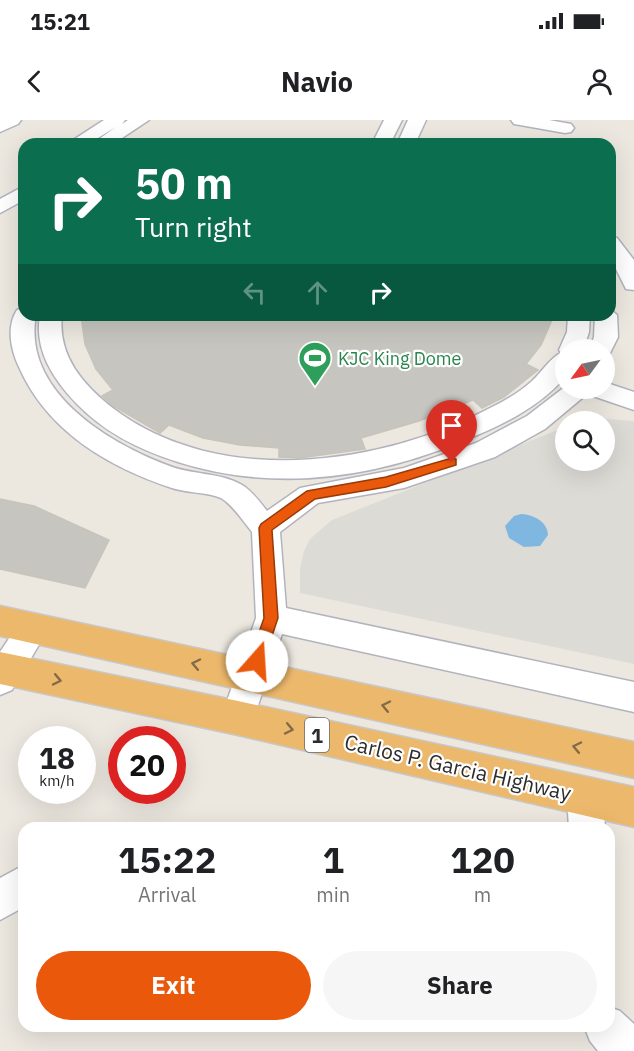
<!DOCTYPE html>
<style>
body{margin:0;font-family:"IBM Plex Sans",sans-serif;background:#f6f6f6;color:#202124;height:100vh;display:flex;flex-direction:column;font-size:22px;white-space:nowrap}
*{box-sizing:border-box;margin:0}
p{font-size:20px;color:#757577}
.icon{flex:none;width:33px;height:33px;fill:none;stroke:currentColor;stroke-width:2;stroke-linecap:round;stroke-linejoin:round}
.map{position:relative;flex:1;overflow:hidden}
.sheet{position:absolute;left:18px;top:702px;width:597px;height:210px;display:flex;flex-direction:column;background:#fff;border-radius:18px;box-shadow:0 6px 24px #0002}
.sheet>*{flex:none}
.hud{position:absolute;left:18px;top:18px;width:598px;height:183px;border-radius:18px;box-shadow:0 6px 24px #0002;background:#0b6e4f;color:#fff;overflow:hidden}
.needle{width:39px;rotate:237deg}
.buttons{position:absolute;left:555px;top:219px;display:grid;gap:12px}
.buttons a{display:grid;place-items:center;width:60px;height:60px;border-radius:50%;background:#fff;box-shadow:0 6px 24px #0002;font-size:30px}
.speed{position:absolute;left:18px;top:606px;display:flex;gap:12px;font-size:30px;font-weight:700;text-align:center}
.speed>*{display:grid;place-content:center;width:78px;height:78px;border-radius:50%;background:#fff;box-shadow:0 6px 24px #0002;line-height:1}
.speed small{font-size:15px;font-weight:400}
.speed .limit{border:9px solid #d22;background:#fff;color:#111}
.pin{position:absolute;display:grid;place-items:center;width:51px;height:51px;color:#fff;margin:-62px -26px;border-radius:50% 50% 50% 0;rotate:-45deg;box-shadow:0 0 6px #0007}
.pin .icon{rotate:45deg}
.me{position:absolute;width:66px;margin:-33px;rotate:19deg;stroke-linejoin:round;filter:drop-shadow(0 0 4px #0008)}
.turn{display:flex;align-items:center;gap:21px;height:126px;padding:0 18px;font-size:27px}
.turn .icon{width:78px;height:78px;stroke-width:2.5}
.turn b{display:block;font-size:42px;line-height:51px}
.lanes{display:flex;align-items:center;height:57px;padding:0 18px;background:#0003;justify-content:center;gap:30px;direction:ltr}
.lanes .off{opacity:.35}
.eta{display:flex;justify-content:space-evenly;align-items:center;height:102px;text-align:center}
.eta b{font-size:36px;font-weight:700;line-height:42px}
.button{display:flex;gap:12px;margin-top:auto;padding:12px 18px}
.button a{flex:1;height:69px;border-radius:36px;background:#ea580c;color:#fff;font-size:24px;font-weight:700;line-height:69px;text-align:center}
.button a+a{background:#f6f6f6;color:#202124}
.status{display:flex;justify-content:space-between;align-items:center;height:42px;padding:0 30px;background:#fff;direction:ltr}
.status svg{height:16px;fill:currentColor}
header{display:flex;justify-content:space-between;align-items:center;height:78px;padding:0 18px;background:#fff;font-size:27px;font-weight:700}
.map>svg:first-child{display:block}
.plaza{fill:#dcdbd6}
.water{fill:#7fb7e1}
.building{fill:#c7c5bf;stroke:#c7c4b9;stroke-width:1.5}
.lines{fill:none;stroke-linecap:round;stroke-linejoin:round}
.minor-casing{stroke:#b3b3be;stroke-width:3}
.highway-casing{stroke:#c8c8c8;stroke-width:3}
.minor{fill:#fff;fill-rule:evenodd}
.highway{fill:#ecb86b;fill-rule:evenodd}
.oneway{stroke:#826b48}
.route{fill:#ea580c;stroke:#983908;stroke-width:1.5}
.labels{text-anchor:middle;dominant-baseline:central;stroke-width:4.5;stroke-linejoin:round;paint-order:stroke}
.far-leisure-label{font-size:18px;fill:#27864d;stroke:#fff;text-anchor:start}
.shield{fill:#fff;stroke:#6b6b6b;stroke-width:1.5}
.shield-label{font-size:20px;font-weight:bold;fill:#2c2c2c}
.street-label{font-size:21px;fill:#2c2c2c;stroke:#fff}
</style>
<div class="status"><b>15:21</b><svg viewBox="0 0 49 12"><path d="M0 12V9h3v3zM5 12V6h3v6zM10 12V3h3v9zM15 12V0h3v12zM26 1h20v11H26zM47 4h2v5h-2z"/></svg></div>
<header><svg class="icon" aria-label="back" viewBox="0 0 24 24"><path d="M15 5l-7 7 7 7"/></svg>Navio<svg class="icon" aria-label="person" viewBox="0 0 24 24"><circle cx="12" cy="8" r="4"/><path d="M4 21q1-7 8-7t8 7"/></svg></header>
<div class="map">
<svg width="634" height="931" viewBox="0 0 634 931">
<rect width="100%" height="100%" fill="#ece8e0"/>
<path class="plaza" d="M 594,298 L 634,301 L 634,544 L 300,473 L 300,449 L 304,431 L 310,419 L 332,400 L 565,307 L 566,340 L 604,340 L 604,302 L 581,301 Z"/>
<path class="water" d="M 521,394 C 534,395 547,401 548,415 L 540,426 L 524,427 L 509,418 L 505,406 L 514,396 Z"/>
<g class="building">
<path d="M 81,195 L 554,195 L 541,225 L 526,244 L 538,250 L 504,277 L 482,288 L 473,280 L 419,301 L 361,318 L 365,329 L 300,338 L 279,337 L 279,328 L 240,325 L 203,318 L 169,305 L 160,313 L 115,287 L 102,276 L 113,270 L 96,249 L 85,224 Z"/>
<path d="M 0,379 L 34,386 L 109,420 L 85,468 L 0,449 Z"/>
</g>
<g class="lines">
<g class="minor-casing">
<g id="minor">
<path d="M 0,0 L 21,0 L 18,4 L 0,12 Z"/>
<path d="M 104,0 L 125,0 L 122,4 L 128,0 L 149,0 L 113,24 L 92,24 L 116,7 L 88,24 L 67,24 Z"/>
<path d="M 384,0 L 402,0 L 390,24 L 372,24 Z"/>
<path d="M 408,0 L 426,0 L 415,24 L 397,24 Z"/>
<path d="M 511,0 L 549,0 L 571,4 L 574,8 L 571,12 L 565,13 L 520,5 L 514,4 Z"/>
<path d="M 24,66 L 24,80 L 0,93 L 0,79 Z"/>
<path d="M 610,116 L 617,118 L 634,140 L 634,170 L 626,169 L 610,137 Z"/>
<path d="M 24,188 L 24,195 L 36,195 C 22,271 107,322 167,345 C 190,355 220,352 242,365 C 252,371 260,382 267,391 L 300,368 L 404,348 L 476,323 L 527,296 L 566,266 L 566,268 L 604,268 L 604,262 L 634,272 L 634,290 L 587,274 L 545,309 L 495,337 L 404,368 L 318,383 L 280,412 L 286,488 L 634,562 L 634,592 L 282,514 L 250,609 L 238,614 L 226,609 L 221,598 L 256,498 L 252,412 C 243,401 233,385 221,378 C 206,372 187,373 172,368 C 108,347 47,311 19,247 C 11,230 6,207 17,190 Z"/>
<path d="M 610,189 L 617,195 L 618,217 L 609,235 L 604,237 L 604,230 L 589,230 L 594,217 L 595,195 L 610,195 Z"/>
<path d="M 40,195 L 62,195 C 57,236 84,266 114,289 C 219,368 381,346 490,288 C 505,281 520,272 532,261 C 541,253 551,237 561,233 L 559,230 L 567,212 L 568,195 L 590,195 L 589,212 L 583,230 L 566,230 L 566,256 C 539,288 500,306 463,321 C 371,359 273,372 178,342 C 140,330 105,313 77,284 C 53,259 34,230 40,195 Z"/>
<path d="M 33,495 L 44,499 L 49,508 L 12,570 L 0,575 L 0,532 L 22,499 Z"/>
<path d="M 585,658 L 598,663 L 603,676 L 605,708 L 569,708 L 567,676 L 572,663 Z"/>
<path d="M 24,745 L 24,787 L 0,800 L 0,758 Z"/>
<path d="M 609,887 L 620,891 L 634,904 L 634,931 L 598,931 L 590,921 L 584,906 L 609,906 Z"/>
</g>
</g>
<g class="highway-casing">
<g id="highway">
<path d="M 0,486 L 634,622 L 634,658 L 0,516 Z"/>
<path d="M 0,532 L 238,581 L 634,667 L 634,707 L 238,615 L 0,564 Z"/>
</g>
</g>
<use href="#minor" class="minor"/>
<use href="#highway" class="highway"/>
</g>
<defs><path id="oneway-chevron" d="M-2-3.5L2.5 0L-2 3.5" fill="none" stroke-width="1.6" stroke-linecap="round" stroke-linejoin="round" transform="scale(1.5)"/></defs>
<g class="oneway">
<use href="#oneway-chevron" transform="translate(196 544) rotate(-168)"/>
<use href="#oneway-chevron" transform="translate(57 560) rotate(12)"/>
<use href="#oneway-chevron" transform="translate(386 586) rotate(-168)"/>
<use href="#oneway-chevron" transform="translate(289 609) rotate(12)"/>
<use href="#oneway-chevron" transform="translate(577 627) rotate(-168)"/>
</g>
<path class="route" d="M 452,338 L 456,339 L 456,345 L 386,367 L 315,379 L 272,410 L 278,498 L 262,546 L 257,548 L 252,546 L 249,541 L 264,498 L 259,408 L 261,404 L 307,371 L 386,357 Z"/>
<defs>
<g id="stadium-pin" transform="scale(1.725)"><path d="M0 17L-7.5 6A9.5 9.5 0 1 1 7.5 6Z" fill="#2e9e5b" stroke="#fff"/><path d="M0-5a6.5 5 0 1 0 0 10a6.5 5 0 1 0 0-10ZM-3.5-1.8h7v3.6h-7Z" fill="#fff"/></g>
</defs>
<g fill-rule="evenodd">
<use href="#stadium-pin" x="315" y="238"/>
</g>
<g class="labels">
<g class="far-leisure-label">
<text x="338" y="238">KJC King Dome</text>
</g>
<rect class="shield" x="305" y="598" width="24" height="34" rx="4.5"/>
<g class="shield-label">
<text x="317" y="615">1</text>
</g>
<g class="street-label">
<text transform="translate(458 647) rotate(13)">Carlos P. Garcia Highway</text>
</g>
</g>
</svg>
<div class="buttons">
<a><svg class="needle" viewBox="-14 -14 28 28"><path d="M0-13l5 13h-10z" fill="#e53935"/><path d="M0 13l5-13h-10z" fill="#757577"/></svg></a>
<a><svg class="icon" aria-label="search" viewBox="0 0 24 24"><circle cx="10" cy="10" r="6"/><path d="M15 15l6 6"/></svg></a>
</div>
<div class="speed"><div>18<small>km/h</small></div><div class="limit">20</div></div>
<div class="pin" style="left:452px;top:342px;background:#d93025"><svg class="icon" aria-label="arrive" viewBox="0 0 24 24"><path d="M6 21V4h12l-3 4 3 4H6"/></svg></div>
<svg class="me" style="left:257px;top:541px" viewBox="-20 -20 40 40"><circle r="19" fill="#fff"/><path d="M0-13L10 11 0 6-10 11z" fill="#ea580c"/></svg>
<div class="hud">
<div class="turn"><svg class="icon" aria-label="right" viewBox="0 0 24 24"><path d="M7 20v-9h11M14 6l5 5-5 5"/></svg><div><b>50 m</b>Turn right</div></div>
<div class="lanes"><svg class="icon off" aria-label="left" viewBox="0 0 24 24"><path d="M17 20v-9H6M10 6l-5 5 5 5"/></svg><svg class="icon off" aria-label="ahead" viewBox="0 0 24 24"><path d="M12 20V5M6 11l6-6 6 6"/></svg><svg class="icon" aria-label="right" viewBox="0 0 24 24"><path d="M7 20v-9h11M14 6l5 5-5 5"/></svg></div>
</div>
<section class="sheet">
<div class="eta">
<div><b>15:22</b><p>Arrival</p></div>
<div><b>1</b><p>min</p></div>
<div><b>120</b><p>m</p></div>
</div>
<div class="button"><a>Exit</a><a>Share</a></div>
</section>
</div>
